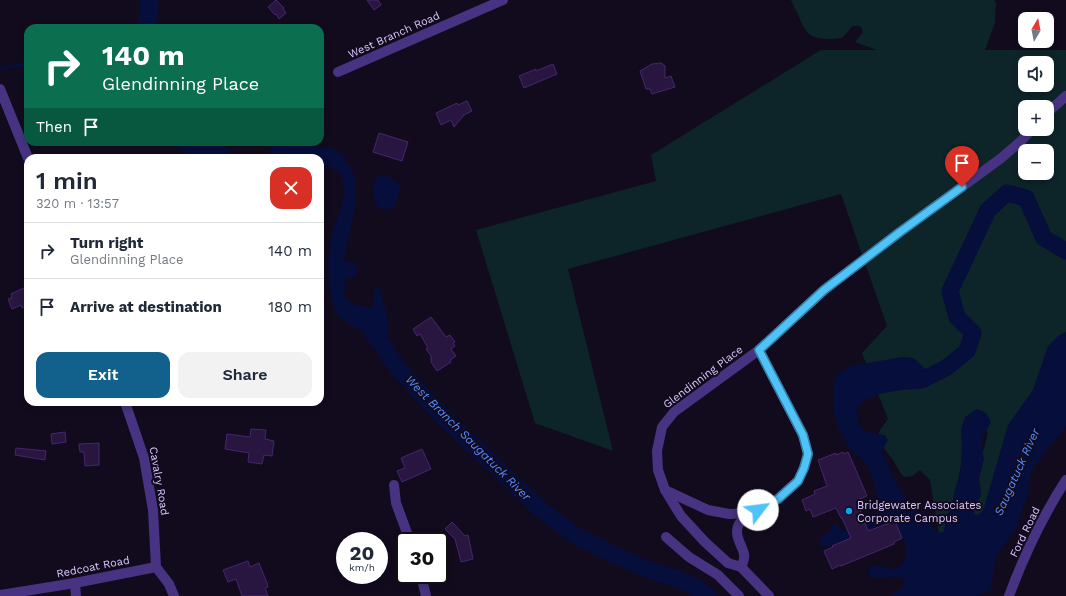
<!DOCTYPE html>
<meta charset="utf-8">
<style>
body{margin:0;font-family:"Work Sans",sans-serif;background:#f2f2f3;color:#1f2937;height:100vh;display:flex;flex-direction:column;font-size:15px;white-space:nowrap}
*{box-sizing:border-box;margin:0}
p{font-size:13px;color:#747a83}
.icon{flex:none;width:22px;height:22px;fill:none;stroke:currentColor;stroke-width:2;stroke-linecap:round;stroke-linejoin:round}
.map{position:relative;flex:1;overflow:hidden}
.details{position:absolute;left:24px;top:154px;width:300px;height:252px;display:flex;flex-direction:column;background:#fff;border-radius:12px;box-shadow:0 2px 6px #0003}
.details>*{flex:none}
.hud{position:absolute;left:24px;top:24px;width:300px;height:122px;border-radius:12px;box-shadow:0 2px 6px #0003;background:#0b6e4f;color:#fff;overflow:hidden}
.needle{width:26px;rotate:10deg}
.controls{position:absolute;left:1018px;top:12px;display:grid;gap:8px}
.controls a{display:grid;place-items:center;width:36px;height:36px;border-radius:8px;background:#fff;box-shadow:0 2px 6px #0003;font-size:20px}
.speed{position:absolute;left:336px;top:532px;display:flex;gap:8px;font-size:20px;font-weight:700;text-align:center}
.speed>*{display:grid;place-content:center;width:52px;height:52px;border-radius:50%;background:#fff;box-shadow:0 2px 6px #0003;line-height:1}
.speed small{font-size:10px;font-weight:400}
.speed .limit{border:2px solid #111;border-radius:6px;background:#fff;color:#111}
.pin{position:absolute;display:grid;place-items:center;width:34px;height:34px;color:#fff;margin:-41px -17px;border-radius:50% 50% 50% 0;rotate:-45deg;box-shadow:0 0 4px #0007}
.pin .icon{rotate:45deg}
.me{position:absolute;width:44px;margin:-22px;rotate:60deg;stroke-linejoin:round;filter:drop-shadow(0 0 3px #0008)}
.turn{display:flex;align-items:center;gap:14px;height:84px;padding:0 12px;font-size:18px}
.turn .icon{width:52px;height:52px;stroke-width:2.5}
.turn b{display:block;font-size:28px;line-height:34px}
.then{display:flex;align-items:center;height:38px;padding:0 12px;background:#0003;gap:8px;font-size:15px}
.round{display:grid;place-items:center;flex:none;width:42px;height:42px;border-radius:12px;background:#f2f2f3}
.summary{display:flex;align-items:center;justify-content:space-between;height:68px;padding:0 12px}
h1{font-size:24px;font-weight:600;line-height:30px}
.action{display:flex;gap:8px;margin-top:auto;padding:8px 12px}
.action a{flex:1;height:46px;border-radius:12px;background:#11618c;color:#fff;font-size:16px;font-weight:600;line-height:46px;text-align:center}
.action a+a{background:#f2f2f3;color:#1f2937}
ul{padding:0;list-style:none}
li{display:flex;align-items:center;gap:12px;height:56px;padding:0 12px;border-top:1px solid #e0e1e3}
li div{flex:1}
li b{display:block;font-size:15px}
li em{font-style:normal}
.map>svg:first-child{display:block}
.green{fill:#0d2429;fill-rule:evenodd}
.water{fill:#060e3c}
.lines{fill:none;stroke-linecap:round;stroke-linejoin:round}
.stream{stroke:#060e3c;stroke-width:3}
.river{stroke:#060e3c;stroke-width:17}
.building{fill:#281640;stroke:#44266e}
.minor{stroke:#473381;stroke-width:10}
.route-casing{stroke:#337fa1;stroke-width:10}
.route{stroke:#4fc3f7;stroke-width:7}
.poi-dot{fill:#00a5f3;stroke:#120b1e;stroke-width:1.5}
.labels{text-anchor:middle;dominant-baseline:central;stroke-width:4;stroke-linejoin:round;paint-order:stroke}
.street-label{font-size:11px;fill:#dbc8ff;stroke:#120b1e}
.poi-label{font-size:11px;fill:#dbc8ff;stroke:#120b1e;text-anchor:start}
.water-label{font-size:12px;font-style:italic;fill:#568cff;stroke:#120b1e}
</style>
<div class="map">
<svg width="1066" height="596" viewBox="0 0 1066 596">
<rect width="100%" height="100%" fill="#120b1e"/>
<path class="green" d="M 791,0 L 994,0 L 996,3 L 995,23 L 985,50 L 1066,50 L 1066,353 L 989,506 L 974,519 L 973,504 L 980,464 L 988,433 L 981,419 L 966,443 L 947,529 L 940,540 L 930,480 L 920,470 L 912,476 L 905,477 L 901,474 L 893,460 L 886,451 L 878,436 L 880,430 L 888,419 L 862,353 L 887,326 L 841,194 L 568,269 L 613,451 L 535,423 L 476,230 L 656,181 L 651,155 L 821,50 L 877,50 L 855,42 L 863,32 L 861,27 C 849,24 852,29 844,36 C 840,39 833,39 829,39 C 810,39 806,33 799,17 C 797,11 793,6 791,0 ZM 1025,63 L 1047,63 L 1047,85 L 1025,85 ZM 1025,107 L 1047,107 L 1047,129 L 1025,129 ZM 1025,151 L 1047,151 L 1047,173 L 1025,173 Z"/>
<g class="water">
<path d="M 140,0 L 157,0 L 159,4 L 156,28 L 137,28 L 140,6 Z"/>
<path d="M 168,142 L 213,142 L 207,158 L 196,158 Z"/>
<path d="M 279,142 L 331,148 L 342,154 L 351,168 L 356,180 L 356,202 L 344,260 L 347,262 L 355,263 L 357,269 L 355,277 L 346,278 L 344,297 L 353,304 L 372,308 L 375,289 L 378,287 L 379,289 C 383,298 388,315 388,325 C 389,334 388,338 390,347 L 380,350 C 377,346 374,341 371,338 C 359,326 340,324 334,307 C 327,289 327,254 332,235 C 336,217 349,197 342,178 C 339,169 329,166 320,164 L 320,158 L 252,158 C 265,155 269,155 275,143 Z"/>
<path d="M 381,175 L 388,176 L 401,186 L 395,206 L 386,210 L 379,208 C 372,199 369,182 381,175 Z"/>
<path d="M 1066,332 L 1066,426 L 1031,471 L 1028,495 L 1020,515 L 1018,525 L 997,555 L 991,586 L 989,591 L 976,596 L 890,596 C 897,590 905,591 903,578 C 892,574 872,585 868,571 L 871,567 L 880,565 C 884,565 887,569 891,569 C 917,567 901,531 895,519 L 828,547 L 827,545 L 824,545 L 823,548 L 819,545 L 821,537 L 829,532 L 834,523 L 837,524 L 841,529 L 846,531 L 869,521 L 880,509 L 874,482 L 871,474 L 864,461 L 850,449 L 837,425 L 834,411 L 833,389 L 834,382 L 838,374 L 851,366 L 902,357 L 914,358 L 928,372 L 929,379 L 926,386 C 909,391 853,390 857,417 C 858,432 873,433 885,435 L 888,440 L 883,448 L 882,452 C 888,465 903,500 913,507 C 917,511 922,512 927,514 C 931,523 932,535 944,532 L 946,518 L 952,506 L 955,489 L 960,476 L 962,448 L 961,430 L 965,417 L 977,409 L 986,413 L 991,422 L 982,439 L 982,449 L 984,459 L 979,478 L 981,492 L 980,497 L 974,509 L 973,514 L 978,515 L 982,512 L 984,508 L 1008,425 L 1033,390 L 1048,346 L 1058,336 Z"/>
</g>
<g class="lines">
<path class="stream" d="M 0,68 L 28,64"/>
<g class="river">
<path d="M 186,142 L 195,151 L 212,147 L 225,158"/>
<path d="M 371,331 L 385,348 L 392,360 L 403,374 L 442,416 L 540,509 L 575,535 L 610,553 L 649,570 L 675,578 L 694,586 L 708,596"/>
<path d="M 908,381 L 922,380 L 946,368 L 967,351 L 973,333 L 957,317 L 950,291 L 988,210 L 1007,193 L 1026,198 L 1044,238 L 1066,251"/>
</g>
</g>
<g class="building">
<path d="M 276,0 L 284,8 L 283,9 L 286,13 L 279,19 L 276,14 L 275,15 L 268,7 Z"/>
<path d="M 367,0 L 378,0 L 381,5 L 374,10 Z"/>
<path d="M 661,63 L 665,66 L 665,78 L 671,76 L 675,87 L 652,94 L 650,89 L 646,89 L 640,71 L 652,64 Z"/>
<path d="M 553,64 L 557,74 L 524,88 L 519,76 L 536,69 L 536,71 Z"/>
<path d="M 467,101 L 472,111 L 464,115 L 454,127 L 451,120 L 441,125 L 436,113 L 457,103 L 458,105 Z"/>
<path d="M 379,133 L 408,142 L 402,161 L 373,152 Z"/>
<path d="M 28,286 L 28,305 L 22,308 L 21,305 L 12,309 L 8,299 L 12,298 L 11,294 Z"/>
<path d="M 431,317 L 446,337 L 450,335 L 455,342 L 453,343 L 455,346 L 451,349 L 456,356 L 450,360 L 451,362 L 437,371 L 431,362 L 431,356 L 426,349 L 428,348 L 420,334 L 417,336 L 413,329 Z"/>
<path d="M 251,429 L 266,430 L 265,439 L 274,441 L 272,456 L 264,455 L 262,464 L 248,462 L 249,453 L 225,449 L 227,434 L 250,437 Z"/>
<path d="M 65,432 L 66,442 L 52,444 L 51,434 Z"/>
<path d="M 99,443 L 99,465 L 85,466 L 84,452 L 80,452 L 79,444 Z"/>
<path d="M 16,448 L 46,451 L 45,460 L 15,455 Z"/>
<path d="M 422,449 L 431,469 L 402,482 L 397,471 L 405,468 L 401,458 Z"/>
<path d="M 843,452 L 844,454 L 848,452 L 867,496 L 857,500 L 861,510 L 860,510 L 868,531 L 895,521 L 902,538 L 894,542 L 894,544 L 841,566 L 840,565 L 832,569 L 824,551 L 833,547 L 832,546 L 851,538 L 842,518 L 841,518 L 836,508 L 813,517 L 810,509 L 806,511 L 802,500 L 815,494 L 814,491 L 827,486 L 818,460 L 836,453 L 836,455 Z"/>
<path d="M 452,522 L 465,536 L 468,535 L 473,559 L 461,562 L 455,539 L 445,529 Z"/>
<path d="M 248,561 L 250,567 L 259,563 L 267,583 L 268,587 L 265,588 L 268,596 L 242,596 L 236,579 L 228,582 L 223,570 Z"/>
</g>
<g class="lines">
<g class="minor">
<path d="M 338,72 L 503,0"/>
<path d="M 0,89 L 28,158"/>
<path d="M 1047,113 L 1066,96"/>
<path d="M 759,350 L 803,435 L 808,454 L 804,468 L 798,481 L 778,499 L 750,513 L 729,514 L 708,510 L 665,490 L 658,470 L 657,451 L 662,427 L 674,412 L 759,350 L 824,290 L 900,232 L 1000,159 L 1020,142 L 1032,129"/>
<path d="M 125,402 L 144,458 L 153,510 L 156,567"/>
<path d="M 394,485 L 396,503 L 410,541"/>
<path d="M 665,490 L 681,516 L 705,542 L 728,563 L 741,567 L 769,596"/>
<path d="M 666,537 L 689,557 L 718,575 L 739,596"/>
<path d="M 156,567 L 169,584 L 174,596"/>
<path d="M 741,567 C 743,563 745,559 744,554 C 742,545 733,534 739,524 C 742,520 747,517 750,513"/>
<path d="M 421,575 L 426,596"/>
<path d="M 75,583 L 76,596"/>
<path d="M 0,595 L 75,583 L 156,567"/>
<path d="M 1009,596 C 1023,558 1044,514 1066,480"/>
</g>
</g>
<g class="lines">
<g class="route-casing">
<path id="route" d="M 758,510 L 778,499 L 798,481 L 804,468 L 808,454 L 803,435 L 759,350 L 824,290 L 900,232 L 962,187"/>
</g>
<use href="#route" class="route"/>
</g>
<circle class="poi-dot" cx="849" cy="511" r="4"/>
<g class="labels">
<g class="street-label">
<text transform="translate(394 35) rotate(-24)">West Branch Road</text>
<text transform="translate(703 377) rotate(-37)">Glendinning Place</text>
<text transform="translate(159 481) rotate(80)">Cavalry Road</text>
<text transform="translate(1025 532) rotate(-64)">Ford Road</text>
<text transform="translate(93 567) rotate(-11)">Redcoat Road</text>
</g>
<g class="poi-label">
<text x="857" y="505">Bridgewater Associates<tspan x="857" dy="13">Corporate Campus</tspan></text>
</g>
<g class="water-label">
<text transform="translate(468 438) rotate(45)">West Branch Saugatuck River</text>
<text transform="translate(1017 472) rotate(-66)">Saugatuck River</text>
</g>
</g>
</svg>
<div class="controls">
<a><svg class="needle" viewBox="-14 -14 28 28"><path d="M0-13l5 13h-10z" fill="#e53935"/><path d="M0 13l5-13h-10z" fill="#747a83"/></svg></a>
<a><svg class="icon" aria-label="sound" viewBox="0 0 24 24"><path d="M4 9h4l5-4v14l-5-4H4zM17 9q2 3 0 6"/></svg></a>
<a>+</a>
<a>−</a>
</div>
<div class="speed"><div>20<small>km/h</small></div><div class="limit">30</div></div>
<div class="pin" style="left:962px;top:187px;background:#d93025"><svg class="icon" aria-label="arrive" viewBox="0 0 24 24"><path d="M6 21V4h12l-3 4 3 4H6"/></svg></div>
<svg class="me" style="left:758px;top:510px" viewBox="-20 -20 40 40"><circle r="19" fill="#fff"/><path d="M0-13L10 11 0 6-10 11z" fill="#4fc3f7"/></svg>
<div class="hud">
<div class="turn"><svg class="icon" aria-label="right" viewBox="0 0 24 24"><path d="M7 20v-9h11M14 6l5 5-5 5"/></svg><div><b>140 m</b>Glendinning Place</div></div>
<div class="then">Then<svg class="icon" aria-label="arrive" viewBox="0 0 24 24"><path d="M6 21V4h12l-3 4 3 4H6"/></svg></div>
</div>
<section class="details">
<div class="summary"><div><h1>1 min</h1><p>320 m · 13:57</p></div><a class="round" style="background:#d93025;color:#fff"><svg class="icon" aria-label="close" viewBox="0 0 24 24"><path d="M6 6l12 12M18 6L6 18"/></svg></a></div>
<ul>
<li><svg class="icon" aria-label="right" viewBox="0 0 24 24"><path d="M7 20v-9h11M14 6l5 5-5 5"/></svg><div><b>Turn right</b><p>Glendinning Place</p></div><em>140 m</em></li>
<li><svg class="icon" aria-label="arrive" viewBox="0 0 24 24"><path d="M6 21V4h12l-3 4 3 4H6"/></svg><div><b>Arrive at destination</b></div><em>180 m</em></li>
</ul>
<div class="action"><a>Exit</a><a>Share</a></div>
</section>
</div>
